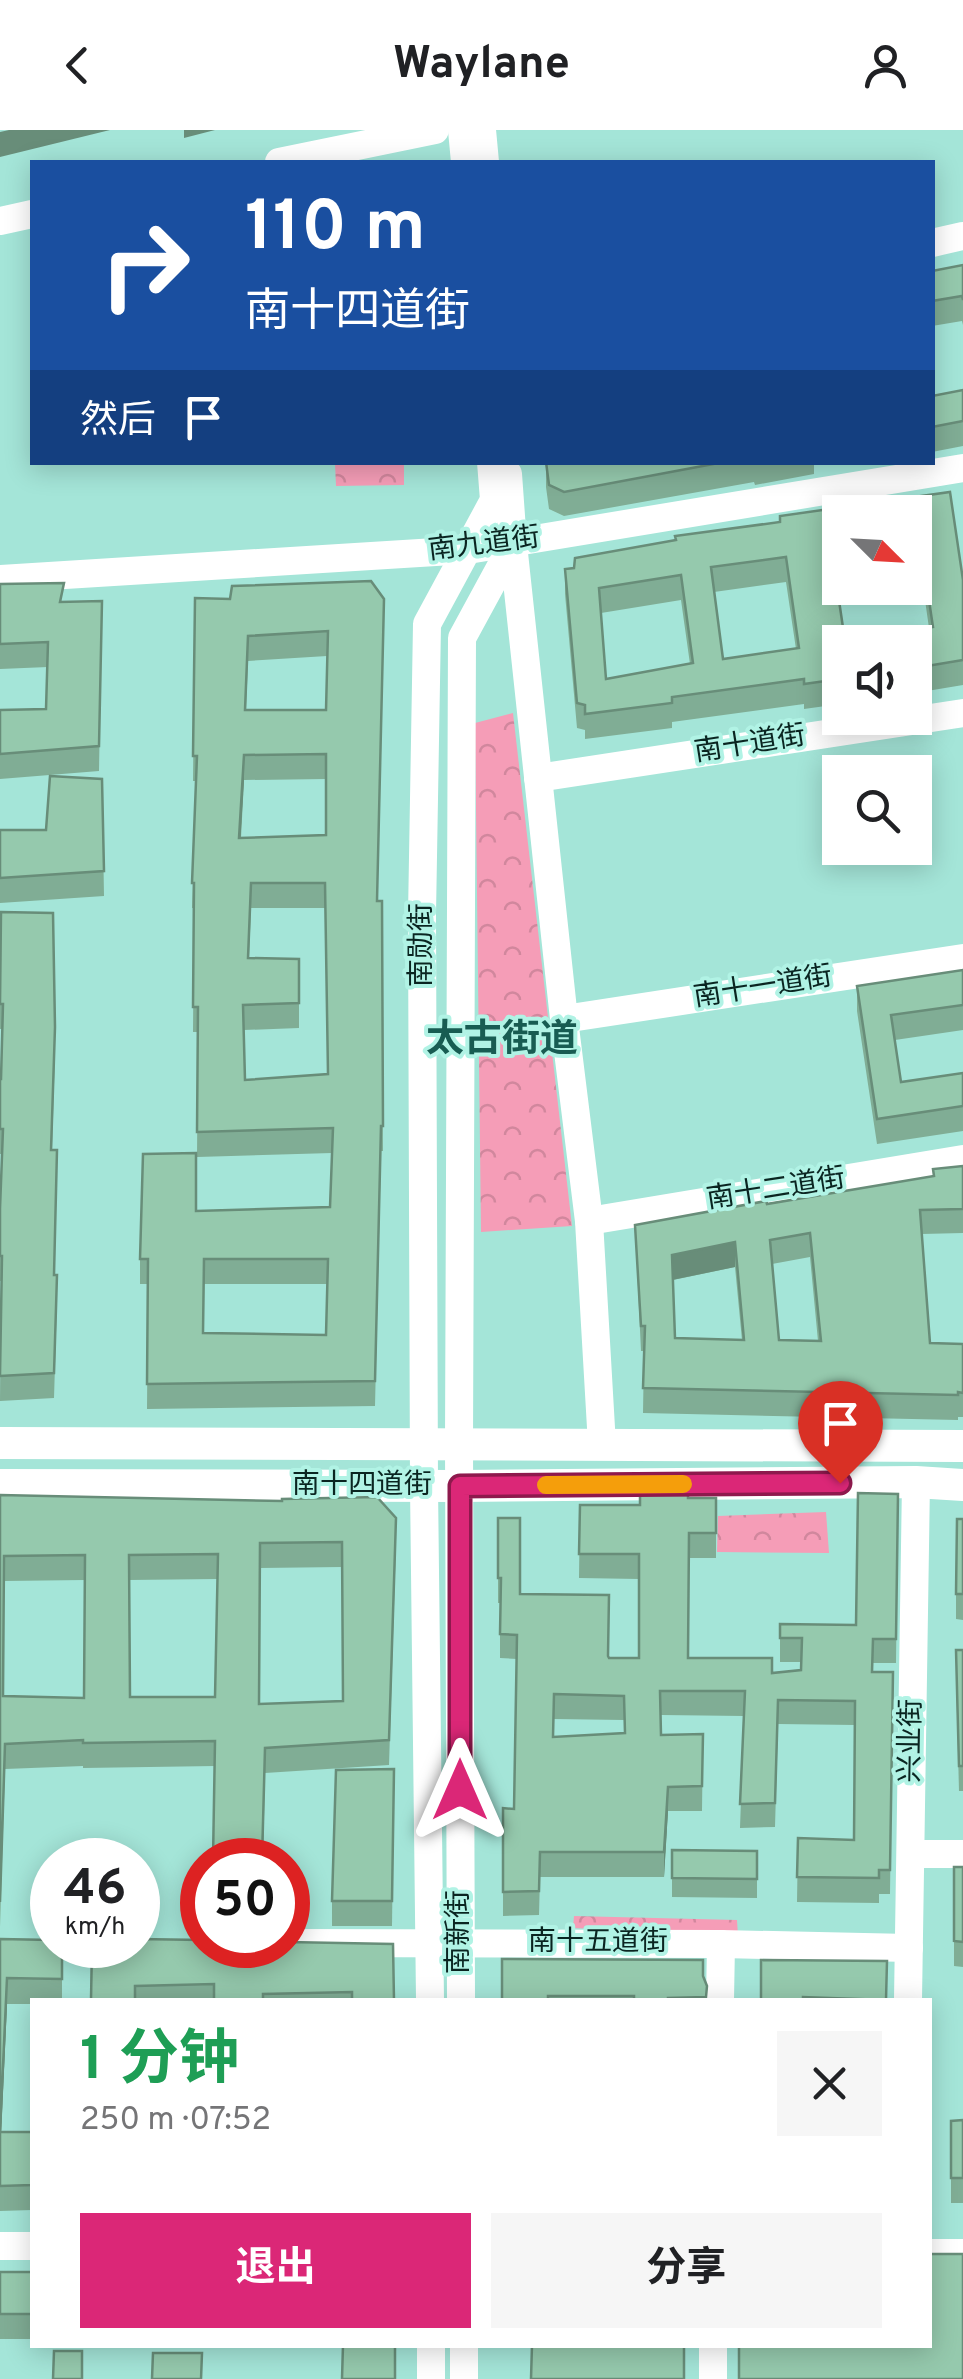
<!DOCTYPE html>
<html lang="zh">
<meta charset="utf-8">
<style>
body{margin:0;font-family:Overpass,"Noto Sans SC",sans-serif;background:#f6f6f6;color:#202124;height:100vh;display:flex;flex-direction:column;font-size:38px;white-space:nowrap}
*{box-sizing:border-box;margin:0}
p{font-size:32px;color:#757577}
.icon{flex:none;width:55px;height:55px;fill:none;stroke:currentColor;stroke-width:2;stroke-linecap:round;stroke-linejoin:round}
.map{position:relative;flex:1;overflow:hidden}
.sheet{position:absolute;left:30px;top:1868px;width:902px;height:350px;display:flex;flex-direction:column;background:#fff;border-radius:0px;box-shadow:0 5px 25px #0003}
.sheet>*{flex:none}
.banner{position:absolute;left:30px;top:30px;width:905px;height:305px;border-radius:0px;box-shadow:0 5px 25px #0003;background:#1a4fa0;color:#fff;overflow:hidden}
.needle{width:65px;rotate:114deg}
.fabs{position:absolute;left:822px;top:365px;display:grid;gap:20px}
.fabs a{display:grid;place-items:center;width:110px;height:110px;border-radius:0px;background:#fff;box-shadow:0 5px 25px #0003;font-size:50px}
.speed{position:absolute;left:30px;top:1708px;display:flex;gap:20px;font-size:50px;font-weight:700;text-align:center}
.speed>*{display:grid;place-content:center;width:130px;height:130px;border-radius:50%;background:#fff;box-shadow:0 5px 25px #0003;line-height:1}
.speed small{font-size:25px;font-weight:400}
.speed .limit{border:15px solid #d22;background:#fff;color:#111}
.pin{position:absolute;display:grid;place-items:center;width:85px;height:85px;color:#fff;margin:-102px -42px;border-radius:50% 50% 50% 0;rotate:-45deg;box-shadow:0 0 10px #0007}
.pin .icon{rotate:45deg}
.me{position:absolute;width:110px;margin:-55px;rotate:0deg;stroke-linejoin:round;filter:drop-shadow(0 0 8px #0008)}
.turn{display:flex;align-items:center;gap:35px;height:210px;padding:0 50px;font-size:45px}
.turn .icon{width:130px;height:130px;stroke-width:2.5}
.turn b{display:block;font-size:70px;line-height:85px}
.then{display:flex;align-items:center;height:95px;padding:0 50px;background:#0003;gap:20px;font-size:38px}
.round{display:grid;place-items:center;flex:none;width:105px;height:105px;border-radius:0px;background:#f6f6f6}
.headline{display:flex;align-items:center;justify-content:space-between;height:170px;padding:0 50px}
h1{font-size:60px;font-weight:700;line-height:75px;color:#1e9e55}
.button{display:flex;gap:20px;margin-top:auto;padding:20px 50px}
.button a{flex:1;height:115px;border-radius:0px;background:#db2777;color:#fff;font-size:40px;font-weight:700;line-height:115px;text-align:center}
.button a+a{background:#f6f6f6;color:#202124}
header{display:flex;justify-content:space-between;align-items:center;height:130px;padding:0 50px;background:#fff;font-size:45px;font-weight:700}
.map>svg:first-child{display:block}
.park{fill:url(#park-crowns)}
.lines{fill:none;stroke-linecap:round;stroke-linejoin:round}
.secondary{stroke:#fff;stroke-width:28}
.primary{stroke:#fff;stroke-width:32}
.wall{fill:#80ad95;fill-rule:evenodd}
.shaded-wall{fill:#688d79}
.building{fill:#95c9ad;stroke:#688d79;stroke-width:2.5;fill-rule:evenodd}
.route-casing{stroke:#8e194d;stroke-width:25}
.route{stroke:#db2777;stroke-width:18}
.slow{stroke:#f59e0b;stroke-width:18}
.labels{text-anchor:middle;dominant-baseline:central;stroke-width:8;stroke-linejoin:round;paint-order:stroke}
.street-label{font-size:28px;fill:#0a2521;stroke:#b1f3e5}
.district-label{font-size:38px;font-weight:bold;fill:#185c52;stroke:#b1f3e5}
</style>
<header><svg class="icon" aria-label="back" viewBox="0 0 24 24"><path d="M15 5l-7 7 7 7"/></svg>Waylane<svg class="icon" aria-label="person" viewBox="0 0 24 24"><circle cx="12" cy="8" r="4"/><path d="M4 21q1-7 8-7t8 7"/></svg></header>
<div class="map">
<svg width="963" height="2249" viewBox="0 0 963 2249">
<defs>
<pattern id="park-crowns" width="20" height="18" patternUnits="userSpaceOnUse" patternTransform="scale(2.5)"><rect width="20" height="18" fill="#f59db7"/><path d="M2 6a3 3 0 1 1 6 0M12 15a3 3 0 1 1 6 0" fill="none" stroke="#d1879d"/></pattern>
</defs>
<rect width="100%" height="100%" fill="#a4e5d8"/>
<g class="park">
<path d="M 335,333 L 404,333 L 404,355 L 336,356 Z"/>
<path d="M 513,583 L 572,1096 L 481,1102 L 475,593 Z"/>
<path d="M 826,1382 L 829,1423 L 717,1422 L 718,1386 Z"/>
<path d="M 574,1786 L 737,1790 L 738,1806 L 573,1798 Z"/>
</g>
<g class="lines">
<g class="secondary">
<path d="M 462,0 L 465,32"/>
<path d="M 482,0 L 485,32"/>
<path d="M 279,32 L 435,0"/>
<path d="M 0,91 L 32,84"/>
<path d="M 932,113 L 963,106"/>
<path d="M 513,414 L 564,889 L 589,1091 L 602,1315"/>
<path d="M 0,449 L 468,420 L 963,338"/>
<path d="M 538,648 L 963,583"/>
<path d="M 564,889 L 963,828"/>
<path d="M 589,1091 L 963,1029"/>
<path d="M 911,1724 L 963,1724"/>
<path d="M 288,1813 L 721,1814 L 909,1818"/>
<path d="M 430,1870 L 424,1356 L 422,785 L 427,494 L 494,370 L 491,332"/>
<path d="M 461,1870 L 459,1314 L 462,508 L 513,414 L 508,344"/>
<path d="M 720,1870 L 721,1814"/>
<path d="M 908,1870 L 916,1352"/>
<path d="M 0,2116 L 32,2116"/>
<path d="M 930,2123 L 963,2123"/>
<path d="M 431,2249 L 431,2215"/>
<path d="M 464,2249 L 464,2215"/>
<path d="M 713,2249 L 713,2215"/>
</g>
<g class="primary">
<path d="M 0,1313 L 963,1316"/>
<path d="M 0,1355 L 460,1356 L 916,1352 L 963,1355"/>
</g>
</g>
<g class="wall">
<path d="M 963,135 L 963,195 L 962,191 L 932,196 L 932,141 Z"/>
<path d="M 963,260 L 963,316 L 932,322 L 932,266 Z"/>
<path d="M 546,332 L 814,332 L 814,344 L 755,355 L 754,352 L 564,386 L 549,379 L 546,357 Z"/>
<path d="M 950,362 L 963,450 L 963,555 L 915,563 L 915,512 L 840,512 L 840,574 L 804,579 L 804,574 L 672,592 L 672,598 L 585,609 L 585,600 L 577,598 L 565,464 L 565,439 L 574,438 L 780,392 ZM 840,382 L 915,382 L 915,443 L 921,442 L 929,498 L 845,511 L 837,455 L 840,454 ZM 786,452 L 796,519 L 723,529 L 714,462 ZM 681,470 L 690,534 L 606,549 L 601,483 Z"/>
<path d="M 371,451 L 377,771 L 382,771 L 383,1021 L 381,1021 L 375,1276 L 147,1279 L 148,1154 L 140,1154 L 140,1129 L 196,1081 L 330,1077 L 332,1023 L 197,1027 L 198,902 L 193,902 L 194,778 L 192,778 L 196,651 L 193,651 L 195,468 L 230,469 ZM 327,526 L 326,580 L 246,580 L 248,531 ZM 326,649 L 326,705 L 241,708 L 244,650 ZM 251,778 L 325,778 L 328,944 L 245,950 L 244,900 L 299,898 L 299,829 L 249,828 ZM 204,1154 L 327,1154 L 326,1205 L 203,1203 Z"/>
<path d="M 0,454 L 64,472 L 102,471 L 99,641 L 0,649 L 0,580 L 46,579 L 48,537 L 0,539 Z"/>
<path d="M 102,649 L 104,766 L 0,773 L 0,700 L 46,700 Z"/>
<path d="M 0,816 L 55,922 L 52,1020 L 55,1145 L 57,1170 L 54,1268 L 0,1271 L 1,1151 L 0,1151 L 0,1079 L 2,1024 L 0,1024 L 0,949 L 1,949 L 3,899 L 0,899 Z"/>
<path d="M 963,840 L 963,900 L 895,910 L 901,952 L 963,943 L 963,1001 L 877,1014 L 857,881 L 857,856 Z"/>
<path d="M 963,1036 L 963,1103 L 922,1104 L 930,1213 L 963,1214 L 963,1287 L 958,1287 L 958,1290 L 643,1283 L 644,1221 L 641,1221 L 635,1095 L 933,1046 ZM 810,1127 L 818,1211 L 779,1210 L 772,1134 ZM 735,1137 L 742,1210 L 675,1208 L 673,1150 Z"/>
<path d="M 898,1364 L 896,1533 L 873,1533 L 873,1542 L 893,1542 L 890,1764 L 879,1764 L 879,1773 L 797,1772 L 798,1708 L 854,1710 L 855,1595 L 778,1594 L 775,1697 L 740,1698 L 744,1586 L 661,1585 L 661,1605 L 703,1604 L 702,1681 L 668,1681 L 664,1747 L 540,1747 L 539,1785 L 503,1786 L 503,1678 L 514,1679 L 517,1529 L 500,1528 L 500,1473 L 498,1473 L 498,1388 L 520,1464 L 609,1528 L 639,1528 L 639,1449 L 579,1448 L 580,1375 L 640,1375 L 688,1368 L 716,1368 L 716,1428 L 689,1428 L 688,1528 L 772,1543 L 801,1540 L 802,1532 L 780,1532 L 780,1494 L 856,1495 ZM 554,1589 L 624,1590 L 624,1603 L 554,1607 Z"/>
<path d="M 0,1365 L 396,1413 L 389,1635 L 265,1643 L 263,1730 L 213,1730 L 215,1636 L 83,1638 L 83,1636 L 5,1639 L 0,1797 ZM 342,1437 L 343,1571 L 259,1574 L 260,1438 ZM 217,1449 L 215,1567 L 130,1567 L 129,1450 ZM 85,1450 L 84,1568 L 3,1566 L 4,1451 Z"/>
<path d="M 963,1389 L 963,1490 L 956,1489 L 956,1464 Z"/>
<path d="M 963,1520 L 963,1661 L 959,1661 L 956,1545 Z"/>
<path d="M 394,1639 L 392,1796 L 332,1796 L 332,1771 Z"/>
<path d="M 672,1720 L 757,1721 L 757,1768 L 672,1767 Z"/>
<path d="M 954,1737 L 963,1737 L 963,1837 L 954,1836 Z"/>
<path d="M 0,1809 L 62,1815 L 62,1870 L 32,1870 L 32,1874 L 7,1874 L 1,2002 L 32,2002 L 32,2080 L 0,2081 Z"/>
<path d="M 92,1815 L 394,1870 L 91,1870 Z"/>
<path d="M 761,1830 L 887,1870 L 761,1870 Z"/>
<path d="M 703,1846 L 707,1870 L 502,1870 Z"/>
<path d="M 963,1990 L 963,2073 L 951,2073 L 951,1991 Z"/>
<rect x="0" y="2142" width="32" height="67"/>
</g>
<g class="shaded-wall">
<path d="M 9,0 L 110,0 L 0,27 L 0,2 Z"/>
<path d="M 184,0 L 215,0 L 184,8 Z"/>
<path d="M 244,625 L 244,650 L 239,733 L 239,708 Z"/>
<path d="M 735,1112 L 735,1137 L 672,1150 L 672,1125 Z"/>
<path d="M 668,1657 L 668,1681 L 664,1747 L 664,1722 Z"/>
<path d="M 7,1848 L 7,1874 L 0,2027 L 0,2002 Z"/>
</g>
<g class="building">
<path d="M 963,135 L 963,170 L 962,166 L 932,171 L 932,141 Z"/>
<path d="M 963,260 L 963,291 L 932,297 L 932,266 Z"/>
<path d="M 546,332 L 724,332 L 564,362 L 549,355 Z"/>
<path d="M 950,362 L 963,450 L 963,530 L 915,538 L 915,512 L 840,512 L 840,549 L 804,554 L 804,549 L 672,567 L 672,573 L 585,584 L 585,575 L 577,573 L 565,439 L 574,438 L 575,428 L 676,410 L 675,406 L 780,392 L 780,386 ZM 840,382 L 915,382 L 915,418 L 921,417 L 933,497 L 845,511 L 833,430 L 840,429 ZM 786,427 L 799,518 L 723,529 L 711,437 ZM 681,445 L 693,533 L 606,549 L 599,458 Z"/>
<path d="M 371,451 L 384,469 L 377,771 L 382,771 L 383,996 L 381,996 L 375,1251 L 147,1254 L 148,1129 L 140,1129 L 143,1024 L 196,1023 L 196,1081 L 330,1077 L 333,998 L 197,1002 L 198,877 L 193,877 L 194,753 L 192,753 L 197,626 L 193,626 L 195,468 L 230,469 L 232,456 ZM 328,501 L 326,580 L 245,580 L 248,506 ZM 326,624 L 326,705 L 239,708 L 244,625 ZM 251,753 L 325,753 L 328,944 L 245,950 L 243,875 L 299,873 L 299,829 L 248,828 ZM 204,1129 L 328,1129 L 326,1205 L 203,1203 Z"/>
<path d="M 64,453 L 60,472 L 102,471 L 99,616 L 0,624 L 0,580 L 46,579 L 48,512 L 0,514 L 0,454 Z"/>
<path d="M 50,646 L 102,649 L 104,741 L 0,748 L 0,700 L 46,700 Z"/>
<path d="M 1,782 L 53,783 L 55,897 L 51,1020 L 57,1020 L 54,1145 L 57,1145 L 54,1243 L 0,1246 L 2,1126 L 0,1126 L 0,1079 L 3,999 L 0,999 L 0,949 L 1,949 L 3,874 L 0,874 Z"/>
<path d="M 963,840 L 963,875 L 891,885 L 901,952 L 963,943 L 963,976 L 877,989 L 857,856 Z"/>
<path d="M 963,1036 L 963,1079 L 920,1080 L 930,1213 L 963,1214 L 963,1263 L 958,1262 L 958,1265 L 643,1258 L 645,1196 L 641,1196 L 635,1095 L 766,1071 L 767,1074 L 934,1046 L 933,1039 ZM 810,1103 L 821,1211 L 779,1210 L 770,1110 ZM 735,1112 L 744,1210 L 675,1208 L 672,1125 Z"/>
<path d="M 640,1362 L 688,1362 L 688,1368 L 716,1368 L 716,1403 L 689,1403 L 688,1528 L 772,1528 L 772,1543 L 801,1540 L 802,1508 L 780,1508 L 780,1494 L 856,1495 L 858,1363 L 898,1364 L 896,1509 L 873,1509 L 872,1542 L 893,1542 L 890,1740 L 879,1740 L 879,1748 L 797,1747 L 798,1708 L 854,1710 L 855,1571 L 778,1570 L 775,1673 L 740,1674 L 745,1561 L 660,1561 L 661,1605 L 703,1604 L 702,1656 L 668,1657 L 664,1722 L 540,1722 L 539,1761 L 503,1762 L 503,1678 L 514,1679 L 517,1505 L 500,1504 L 501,1448 L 498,1448 L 498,1388 L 520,1388 L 520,1464 L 609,1465 L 608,1526 L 609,1528 L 639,1528 L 639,1424 L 579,1424 L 580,1375 L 640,1375 ZM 554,1564 L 624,1566 L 625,1603 L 553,1607 Z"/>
<path d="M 0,1365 L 282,1371 L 282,1369 L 377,1367 L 396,1388 L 389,1610 L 265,1618 L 262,1730 L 213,1730 L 215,1611 L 83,1613 L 83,1610 L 5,1614 L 0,1772 ZM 342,1412 L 343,1571 L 259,1574 L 260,1413 ZM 218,1424 L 215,1567 L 130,1567 L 129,1425 ZM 85,1425 L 84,1568 L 3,1566 L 4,1426 Z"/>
<path d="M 957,1389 L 963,1389 L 963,1464 L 956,1464 Z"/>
<path d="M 956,1520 L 963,1520 L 963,1636 L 959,1636 Z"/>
<path d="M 394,1639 L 392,1771 L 332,1771 L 336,1640 Z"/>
<path d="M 672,1720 L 757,1721 L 757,1749 L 672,1748 Z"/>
<path d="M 954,1737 L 963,1737 L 963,1812 L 954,1811 Z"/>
<path d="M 0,1809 L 52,1810 L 52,1815 L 62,1815 L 62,1849 L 7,1848 L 0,2002 L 32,2002 L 32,2055 L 0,2056 Z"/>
<path d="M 138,1809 L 202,1810 L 202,1815 L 288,1815 L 288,1812 L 393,1814 L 394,1870 L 352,1870 L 352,1862 L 263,1864 L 263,1870 L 214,1870 L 214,1854 L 135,1856 L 135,1870 L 91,1870 L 92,1815 L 138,1815 Z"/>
<path d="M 502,1829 L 703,1830 L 703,1846 L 707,1856 L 706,1867 L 668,1868 L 668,1870 L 634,1870 L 634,1866 L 548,1866 L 548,1870 L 502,1870 Z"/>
<path d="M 761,1830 L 887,1831 L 886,1870 L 803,1867 L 803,1870 L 761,1870 Z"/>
<path d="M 963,1990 L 963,2048 L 951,2048 L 951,1991 Z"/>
<path d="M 930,2124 L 963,2124 L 963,2249 L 739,2249 L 739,2215 L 930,2215 Z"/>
<rect x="0" y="2142" width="32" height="42"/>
<path d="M 343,2215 L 395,2215 L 395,2249 L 342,2249 Z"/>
<path d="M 532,2215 L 684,2215 L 684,2249 L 531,2249 Z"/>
<path d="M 54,2221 L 82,2221 L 82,2249 L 53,2249 Z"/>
<path d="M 153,2223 L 202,2223 L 201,2249 L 152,2249 Z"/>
</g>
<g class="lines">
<g class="route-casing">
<path id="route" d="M 460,1660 L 460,1356 L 840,1353"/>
</g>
<use href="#route" class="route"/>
<path class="slow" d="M 546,1355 L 683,1354"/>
</g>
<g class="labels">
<g class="street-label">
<text transform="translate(484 415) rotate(-7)">南九道街</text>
<text transform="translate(750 615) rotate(-9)">南十道街</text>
<text transform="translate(423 815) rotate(-90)">南勋街</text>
<text transform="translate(763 858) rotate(-9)">南十一道街</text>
<text transform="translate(776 1060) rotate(-9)">南十二道街</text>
<text x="362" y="1356">南十四道街</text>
<text transform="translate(912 1611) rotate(-89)">兴业街</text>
<text transform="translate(460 1802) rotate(-90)">南新街</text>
<text x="598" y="1813">南十五道街</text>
</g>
<g class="district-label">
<text x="502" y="911">太古街道</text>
</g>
</g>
</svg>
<div class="fabs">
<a><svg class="needle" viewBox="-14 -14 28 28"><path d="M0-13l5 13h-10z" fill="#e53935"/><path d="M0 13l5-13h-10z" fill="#757577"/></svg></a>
<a><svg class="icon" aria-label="sound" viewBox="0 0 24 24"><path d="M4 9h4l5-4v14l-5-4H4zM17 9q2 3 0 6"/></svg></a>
<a><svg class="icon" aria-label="search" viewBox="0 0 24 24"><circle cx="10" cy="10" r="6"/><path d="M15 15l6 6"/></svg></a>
</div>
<div class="speed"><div>46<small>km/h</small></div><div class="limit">50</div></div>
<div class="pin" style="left:840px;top:1353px;background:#d93025"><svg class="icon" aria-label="arrive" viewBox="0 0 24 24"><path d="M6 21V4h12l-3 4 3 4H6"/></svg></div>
<svg class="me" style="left:460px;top:1660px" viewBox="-20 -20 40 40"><path d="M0-17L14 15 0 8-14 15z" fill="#db2777" stroke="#fff" stroke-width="4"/></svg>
<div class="banner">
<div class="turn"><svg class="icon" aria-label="right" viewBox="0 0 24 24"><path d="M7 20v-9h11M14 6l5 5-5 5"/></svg><div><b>110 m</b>南十四道街</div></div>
<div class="then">然后<svg class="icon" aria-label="arrive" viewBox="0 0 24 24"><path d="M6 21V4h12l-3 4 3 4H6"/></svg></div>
</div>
<section class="sheet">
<div class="headline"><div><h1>1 分钟</h1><p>250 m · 07:52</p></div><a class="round"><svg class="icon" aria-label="close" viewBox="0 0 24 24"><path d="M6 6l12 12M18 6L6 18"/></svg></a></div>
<div class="button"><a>退出</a><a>分享</a></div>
</section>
</div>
